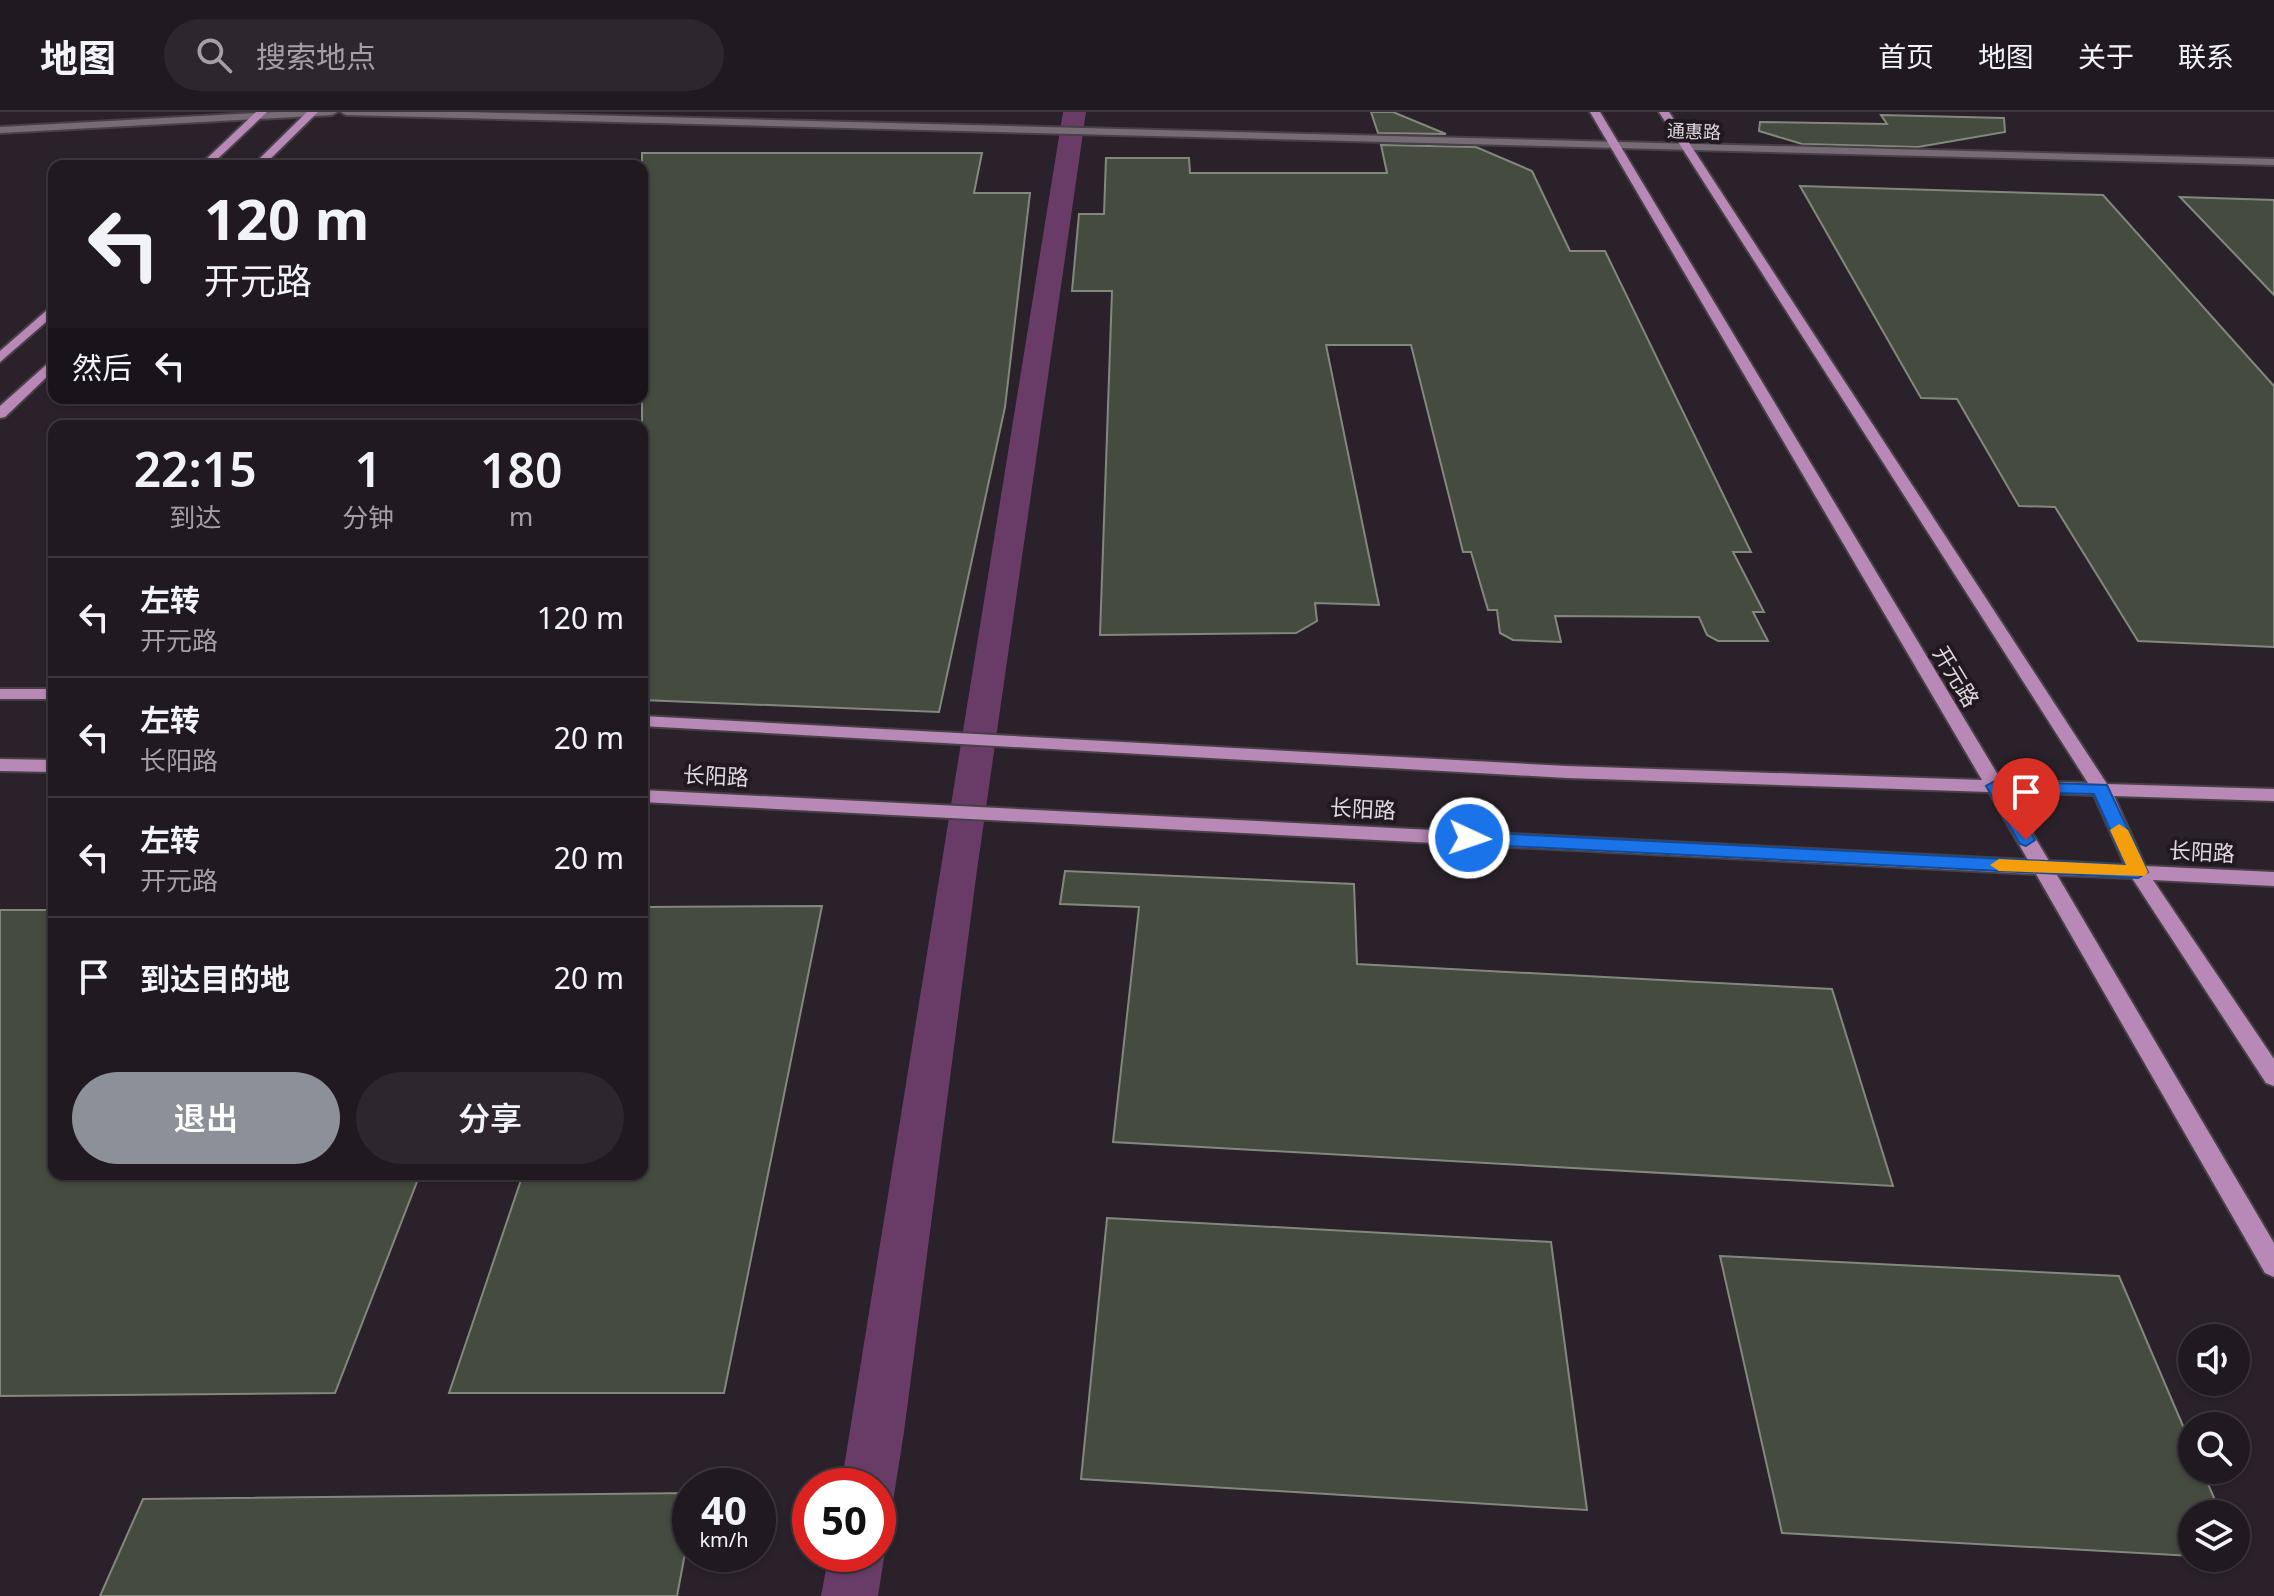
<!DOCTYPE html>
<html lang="zh">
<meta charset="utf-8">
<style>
body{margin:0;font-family:"Noto Sans","Noto Sans SC",sans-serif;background:#2d262d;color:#f1f3f6;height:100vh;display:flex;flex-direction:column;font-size:30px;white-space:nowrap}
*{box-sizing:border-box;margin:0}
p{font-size:26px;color:#a2a0a5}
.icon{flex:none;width:44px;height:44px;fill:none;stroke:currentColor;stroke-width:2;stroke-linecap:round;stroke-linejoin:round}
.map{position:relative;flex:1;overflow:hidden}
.side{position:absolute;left:48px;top:308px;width:600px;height:760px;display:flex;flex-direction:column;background:#201920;border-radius:16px;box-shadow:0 2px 6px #0004,0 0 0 2px #3d383e}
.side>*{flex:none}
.guide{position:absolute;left:48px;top:48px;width:600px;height:244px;border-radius:16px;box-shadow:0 2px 6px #0004,0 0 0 2px #3d383e;background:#201920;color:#f1f3f6;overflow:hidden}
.buttons{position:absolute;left:2178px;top:1212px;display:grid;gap:16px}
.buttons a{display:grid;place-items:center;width:72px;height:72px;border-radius:50%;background:#201920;box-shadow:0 2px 6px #0004,0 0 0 2px #3d383e;font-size:40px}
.speed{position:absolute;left:672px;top:1356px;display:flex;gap:16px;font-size:40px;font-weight:700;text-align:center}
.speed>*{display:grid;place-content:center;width:104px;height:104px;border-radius:50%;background:#201920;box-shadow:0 2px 6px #0004,0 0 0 2px #3d383e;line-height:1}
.speed small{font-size:20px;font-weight:400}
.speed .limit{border:12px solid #d22;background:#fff;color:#111}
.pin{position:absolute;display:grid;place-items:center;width:68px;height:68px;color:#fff;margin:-82px -34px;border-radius:50% 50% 50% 0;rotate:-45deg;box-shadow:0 0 8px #0007}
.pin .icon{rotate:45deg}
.me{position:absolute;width:88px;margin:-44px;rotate:93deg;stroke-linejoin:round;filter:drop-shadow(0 0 6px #0008)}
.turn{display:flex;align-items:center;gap:28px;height:168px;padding:0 24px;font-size:36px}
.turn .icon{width:104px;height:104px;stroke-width:2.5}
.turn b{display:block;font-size:56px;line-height:68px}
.then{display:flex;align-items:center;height:76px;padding:0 24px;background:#0003;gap:16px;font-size:30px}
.eta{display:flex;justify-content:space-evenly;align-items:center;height:136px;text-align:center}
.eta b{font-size:48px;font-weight:600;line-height:56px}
.action{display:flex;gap:16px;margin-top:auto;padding:16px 24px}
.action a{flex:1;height:92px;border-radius:48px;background:#8c9099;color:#fff;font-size:32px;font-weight:600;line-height:92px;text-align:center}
.action a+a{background:#2d262d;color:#f1f3f6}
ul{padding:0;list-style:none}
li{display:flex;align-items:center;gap:24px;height:120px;padding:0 24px;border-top:2px solid #3d383e}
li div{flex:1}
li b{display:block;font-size:30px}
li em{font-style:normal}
header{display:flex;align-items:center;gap:48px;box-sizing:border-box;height:112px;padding:0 40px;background:#201920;border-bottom:2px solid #3d383e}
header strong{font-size:38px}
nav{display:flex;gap:44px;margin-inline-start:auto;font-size:28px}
.search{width:560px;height:72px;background:#2d262d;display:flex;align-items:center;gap:20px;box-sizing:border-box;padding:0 28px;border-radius:44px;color:#a2a0a5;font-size:30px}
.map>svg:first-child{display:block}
.water{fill:#693c68}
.building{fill:#454b3f;stroke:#82897c;stroke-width:2}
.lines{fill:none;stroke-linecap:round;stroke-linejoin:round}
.minor-casing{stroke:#484047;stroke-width:4}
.major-casing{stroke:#484047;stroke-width:4}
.minor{fill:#776c76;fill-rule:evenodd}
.major{fill:#b888b6;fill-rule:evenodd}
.route{fill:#1a73e8;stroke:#114b97;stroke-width:2}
.slow{fill:#f59e0b}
.labels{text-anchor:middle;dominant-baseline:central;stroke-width:8;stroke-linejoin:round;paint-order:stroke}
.far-street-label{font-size:18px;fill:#dfd8de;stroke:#211820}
.street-label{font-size:22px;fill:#dfd8de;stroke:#211820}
</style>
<header>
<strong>地图</strong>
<div class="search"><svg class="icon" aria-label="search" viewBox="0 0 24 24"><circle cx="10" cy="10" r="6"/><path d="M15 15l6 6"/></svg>搜索地点</div>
<nav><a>首页</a><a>地图</a><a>关于</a><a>联系</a></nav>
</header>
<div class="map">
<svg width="2274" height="1484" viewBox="0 0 2274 1484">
<rect width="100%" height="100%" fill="#2b212a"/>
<path class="water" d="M 1063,0 L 1086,0 L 977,758 L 904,1320 L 878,1484 L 821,1484 L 829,1442 L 878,1442 L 878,1374 L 841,1374 Z"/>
<g class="building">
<path d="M 1371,0 L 1393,0 L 1446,22 L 1378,21 Z"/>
<path d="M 1881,3 L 2004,6 L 2005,20 L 1918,35 L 1802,32 L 1759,19 L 1760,10 L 1887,12 Z"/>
<path d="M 1381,33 L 1476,35 L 1532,59 L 1570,139 L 1605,139 L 1751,440 L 1733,440 L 1764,500 L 1753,500 L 1768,529 L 1718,529 L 1707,523 L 1699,505 L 1555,504 L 1561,530 L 1513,528 L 1500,521 L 1497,498 L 1488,498 L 1471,440 L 1463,440 L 1411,233 L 1326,233 L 1379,493 L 1315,491 L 1317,509 L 1296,521 L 1100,523 L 1112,179 L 1072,179 L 1079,102 L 1104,102 L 1106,46 L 1189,46 L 1190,61 L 1387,61 Z"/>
<path d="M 642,41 L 982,41 L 974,81 L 1030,81 L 1005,295 L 939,600 L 642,588 Z"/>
<path d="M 1800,74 L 2103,83 L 2274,274 L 2274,535 L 2138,529 L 2055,395 L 2019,394 L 1957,287 L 1921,286 Z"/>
<path d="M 2180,85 L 2274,88 L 2274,183 Z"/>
<path d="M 1065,759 L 1354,772 L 1357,852 L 1832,877 L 1893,1074 L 1113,1030 L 1139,795 L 1060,792 Z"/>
<path d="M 822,794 L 724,1281 L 449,1281 L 523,1062 L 642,1062 L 642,795 Z"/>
<path d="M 0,798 L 54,798 L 54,1062 L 420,1062 L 335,1281 L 0,1284 Z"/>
<path d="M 1107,1106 L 1551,1130 L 1587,1398 L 1081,1367 Z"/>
<path d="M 1720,1144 L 2119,1164 L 2192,1335 L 2192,1358 L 2202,1358 L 2221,1402 L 2192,1402 L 2192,1444 L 1782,1421 Z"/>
<path d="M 690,1381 L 690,1415 L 677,1484 L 100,1484 L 143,1387 Z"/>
</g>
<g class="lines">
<g class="minor-casing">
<g id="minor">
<path d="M 275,0 L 337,0 L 332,3 L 0,21 L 0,15 Z"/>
<path d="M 341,0 L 465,0 L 2274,47 L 2274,53 L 346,3 Z"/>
</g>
</g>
<g class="major-casing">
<g id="major">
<path d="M 256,0 L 267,0 L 210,54 L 199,54 Z"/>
<path d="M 307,0 L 318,0 L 263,54 L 252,54 Z"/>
<path d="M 1590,0 L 1600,0 L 2001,668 L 2088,671 L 1659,0 L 1669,0 L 2107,672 L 2274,677 L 2274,689 L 2114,684 L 2145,754 L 2274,760 L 2274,774 L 2153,768 L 2274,947 L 2274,974 L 2266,971 L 2132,766 L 2057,763 L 2274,1131 L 2274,1165 L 2265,1161 L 2036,762 L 642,690 L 642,678 L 2028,748 L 1989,680 L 1567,666 L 642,614 L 642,604 L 1567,654 L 1982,668 ZM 2008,680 L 2094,683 L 2125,753 L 2049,749 Z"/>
<path d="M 54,192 L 54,203 L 0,250 L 0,239 Z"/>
<path d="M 54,246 L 54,258 L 5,305 L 0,306 L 0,294 Z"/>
<rect x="0" y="577" width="54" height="10"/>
<path d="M 0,647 L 54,648 L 54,660 L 0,659 Z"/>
</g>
</g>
<use href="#minor" class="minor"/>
<use href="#major" class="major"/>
</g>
<path class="route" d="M 1995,669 L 2107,673 L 2148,760 L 2138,766 L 1469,732 L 1460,726 L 1469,720 L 2126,753 L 2094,682 L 2007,680 L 2035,728 L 2026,734 L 2020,732 L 1986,674 Z"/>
<path class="slow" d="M 2119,712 L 2128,718 L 2148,760 L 2145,764 L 1999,759 L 1990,753 L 1999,747 L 2126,753 L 2110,718 Z"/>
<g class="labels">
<g class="far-street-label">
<text transform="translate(1694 19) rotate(2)">通惠路</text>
</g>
<g class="street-label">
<text transform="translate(1957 564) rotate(59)">开元路</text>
<text transform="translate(716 663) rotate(3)">长阳路</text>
<text transform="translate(1363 696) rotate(3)">长阳路</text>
<text transform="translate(2202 739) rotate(3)">长阳路</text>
</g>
</g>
</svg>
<div class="buttons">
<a><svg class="icon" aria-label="sound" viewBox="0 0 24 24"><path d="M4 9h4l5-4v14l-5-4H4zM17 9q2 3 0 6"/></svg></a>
<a><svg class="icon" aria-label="search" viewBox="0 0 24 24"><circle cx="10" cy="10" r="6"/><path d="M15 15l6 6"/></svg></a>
<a><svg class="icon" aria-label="layers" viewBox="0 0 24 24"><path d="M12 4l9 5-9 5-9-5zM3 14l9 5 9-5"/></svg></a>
</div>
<div class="speed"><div>40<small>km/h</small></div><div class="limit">50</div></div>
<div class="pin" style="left:2026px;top:728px;background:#d93025"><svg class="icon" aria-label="arrive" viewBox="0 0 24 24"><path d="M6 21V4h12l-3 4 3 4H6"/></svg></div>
<svg class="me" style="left:1469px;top:726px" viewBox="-20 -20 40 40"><circle r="17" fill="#1a73e8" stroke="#fff" stroke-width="3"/><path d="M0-11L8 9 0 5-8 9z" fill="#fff"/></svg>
<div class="guide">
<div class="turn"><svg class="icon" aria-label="left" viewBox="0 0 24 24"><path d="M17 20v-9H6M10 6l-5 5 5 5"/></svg><div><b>120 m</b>开元路</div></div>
<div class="then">然后<svg class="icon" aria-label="left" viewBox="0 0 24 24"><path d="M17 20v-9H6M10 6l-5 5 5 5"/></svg></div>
</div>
<section class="side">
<div class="eta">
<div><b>22:15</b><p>到达</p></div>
<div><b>1</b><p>分钟</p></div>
<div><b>180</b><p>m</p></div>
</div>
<ul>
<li><svg class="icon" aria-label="left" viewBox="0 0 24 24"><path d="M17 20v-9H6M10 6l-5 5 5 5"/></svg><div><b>左转</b><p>开元路</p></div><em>120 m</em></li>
<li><svg class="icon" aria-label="left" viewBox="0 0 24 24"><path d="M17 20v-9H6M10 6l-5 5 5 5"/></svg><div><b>左转</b><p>长阳路</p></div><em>20 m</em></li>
<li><svg class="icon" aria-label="left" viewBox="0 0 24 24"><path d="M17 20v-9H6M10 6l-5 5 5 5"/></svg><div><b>左转</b><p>开元路</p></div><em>20 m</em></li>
<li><svg class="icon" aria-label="arrive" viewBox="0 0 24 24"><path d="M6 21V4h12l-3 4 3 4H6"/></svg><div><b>到达目的地</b></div><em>20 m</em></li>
</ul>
<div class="action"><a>退出</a><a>分享</a></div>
</section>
</div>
